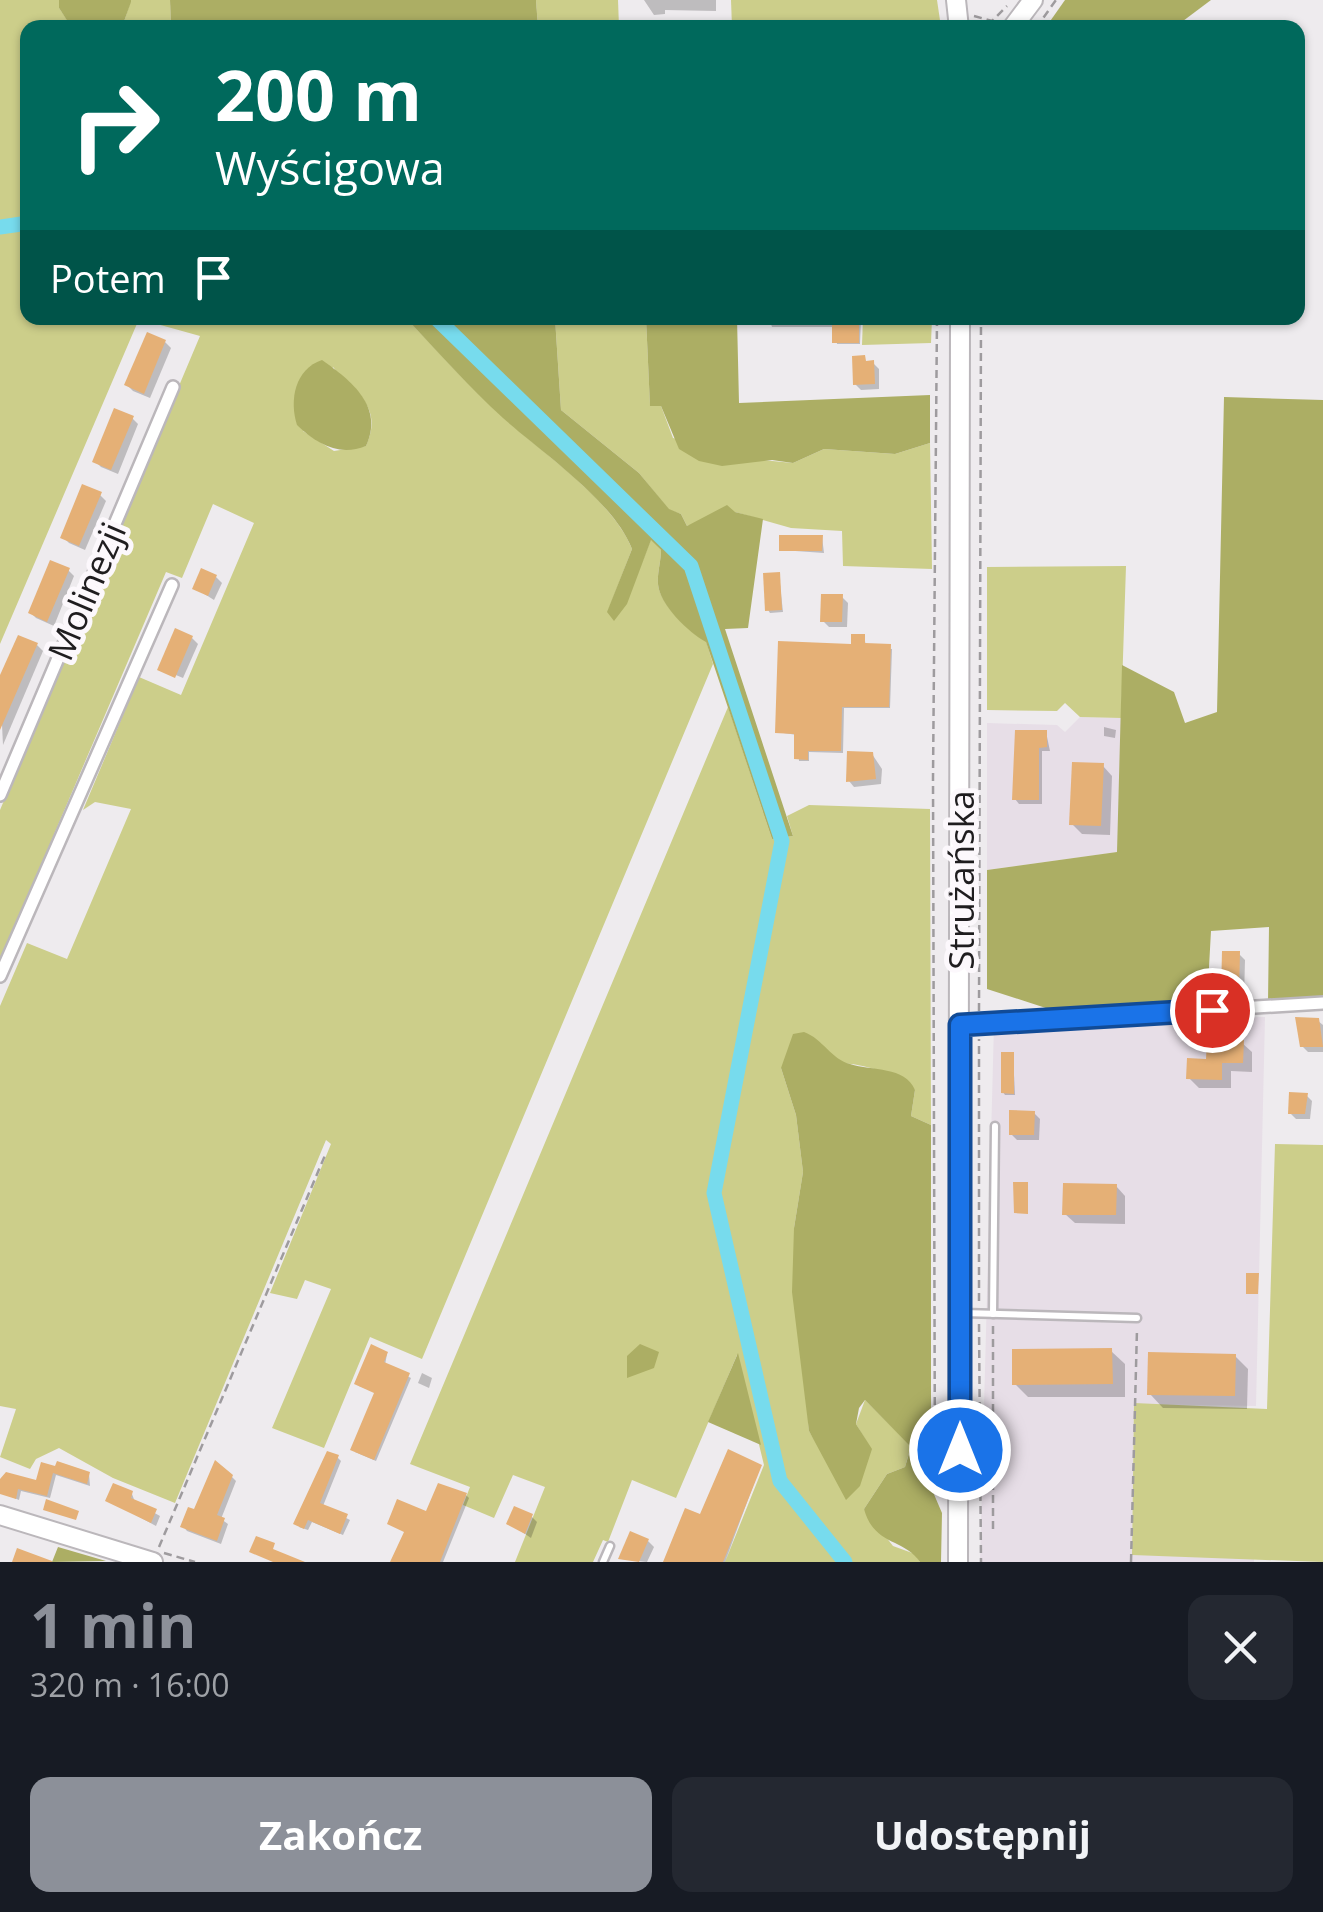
<!DOCTYPE html>
<html lang="pl">
<meta charset="utf-8">
<style>
body{margin:0;font-family:"Open Sans",sans-serif;background:#242831;color:#f1f3f6;height:100vh;display:flex;flex-direction:column;font-size:38px;white-space:nowrap}
*{box-sizing:border-box;margin:0}
p{font-size:32px;color:#9ea1a6}
.icon{flex:none;width:55px;height:55px;fill:none;stroke:currentColor;stroke-width:2;stroke-linecap:round;stroke-linejoin:round}
.map{position:relative;height:1562px;overflow:hidden}
.drawer{display:flex;flex-direction:column;background:#171b24;flex:1}
.drawer>*{flex:none}
.hud{position:absolute;left:20px;top:20px;width:1285px;height:305px;border-radius:20px;box-shadow:0 2px 8px #0004;background:#00695c;color:#fff;overflow:hidden}
.pin{position:absolute;display:grid;place-items:center;width:85px;height:85px;color:#fff;margin:-42px;border:5px solid #fff;border-radius:50%;box-shadow:0 2px 10px #0007}
.me{position:absolute;width:110px;margin:-55px;rotate:0deg;stroke-linejoin:round;filter:drop-shadow(0 0 8px #0008)}
.turn{display:flex;align-items:center;gap:35px;height:210px;padding:0 30px;font-size:45px}
.turn .icon{width:130px;height:130px;stroke-width:2.5}
.turn b{display:block;font-size:70px;line-height:85px}
.then{display:flex;align-items:center;height:95px;padding:0 30px;background:#0003;gap:20px;font-size:38px}
.round{display:grid;place-items:center;flex:none;width:105px;height:105px;border-radius:20px;background:#242831}
.head{display:flex;align-items:center;justify-content:space-between;height:170px;padding:0 30px}
h1{font-size:60px;font-weight:700;line-height:75px;color:#8c9099}
.action{display:flex;gap:20px;margin-top:auto;padding:20px 30px}
.action a{flex:1;height:115px;border-radius:20px;background:#8c9099;color:#fff;font-size:40px;font-weight:700;line-height:115px;text-align:center}
.action a+a{background:#242831;color:#f1f3f6}
.map>svg:first-child{display:block}
.built{fill:#e7dee7}
.green{fill:#ccce8a;fill-rule:evenodd}
.forest{fill:#acae64}
.shadow{fill:#0003}
.lines{fill:none;stroke-linecap:round;stroke-linejoin:round}
.canal{stroke:#77dbed;stroke-width:15}
.building{fill:#e5b076}
.lane-casing{stroke:#bbb7bb;stroke-width:11}
.street-casing{stroke:#bbb7bb;stroke-width:16}
.secondary-casing{stroke:#bbb7bb;stroke-width:22}
.path{stroke:#9e9b9e;stroke-width:2.5;stroke-dasharray:8 5;stroke-linecap:butt}
.lane{stroke:#fff;stroke-width:6}
.street{stroke:#fff;stroke-width:11}
.secondary{stroke:#fff;stroke-width:18}
.route-casing{stroke:#114b97;stroke-width:25}
.route{stroke:#1a73e8;stroke-width:18}
.labels{text-anchor:middle;dominant-baseline:central;stroke-width:10;stroke-linejoin:round;paint-order:stroke}
.street-label{font-size:35px;fill:#1f1d1f;stroke:#fcf8fc}
</style>
<div class="map">
<svg width="1323" height="1562" viewBox="0 0 1323 1562">
<rect width="100%" height="100%" fill="#eeebee"/>
<g class="built">
<path d="M 1080,717 L 1121,718 L 1118,852 L 987,870 L 987,723 L 1057,725 L 1065,732 Z"/>
<path d="M 1265,1017 L 1256,1406 L 1134,1404 L 1132,1555 L 1254,1557 L 1254,1562 L 980,1562 L 994,1024 Z"/>
</g>
<g class="green">
<path d="M 0,0 L 59,0 L 59,8 L 72,27 L 28,28 L 28,318 L 406,318 C 438,351 469,387 503,417 C 542,453 612,499 632,549 L 608,611 L 643,560 L 651,539 L 661,550 C 661,561 657,574 658,584 C 659,603 690,633 706,641 L 713,664 L 422,1359 L 370,1337 L 324,1448 L 272,1428 L 331,1289 L 305,1280 L 297,1299 L 270,1293 L 331,1144 L 326,1140 L 175,1503 L 113,1478 L 59,1448 L 36,1459 L 30,1469 L 0,1457 L 16,1409 L 0,1406 L 0,1006 L 27,943 L 67,959 L 131,809 L 95,802 L 83,810 L 139,677 L 181,695 L 254,523 L 213,504 L 182,578 L 166,572 L 0,961 L 0,810 L 200,336 L 139,319 L 0,644 ZM 333,367 C 355,395 384,405 366,446 L 334,451 L 303,431 Z"/>
<path d="M 131,0 L 170,0 L 171,27 L 122,28 Z"/>
<path d="M 536,0 L 618,0 L 619,27 L 538,27 Z"/>
<path d="M 731,0 L 937,0 L 941,27 L 732,27 Z"/>
<path d="M 555,318 L 646,318 L 650,405 L 661,406 L 673,438 L 761,460 L 793,463 L 824,449 L 895,454 L 930,443 L 932,569 L 843,566 L 842,531 L 791,528 L 735,512 L 687,526 L 681,514 L 669,510 L 639,473 L 561,410 Z"/>
<path d="M 863,318 L 932,318 L 931,343 L 862,345 Z"/>
<path d="M 1126,566 L 1121,718 L 1080,717 L 1065,703 L 1057,711 L 987,710 L 987,567 Z"/>
<path d="M 728,707 L 772,839 L 793,836 L 787,816 L 809,805 L 930,809 L 931,1125 L 911,1116 L 915,1090 C 870,1058 834,1060 781,1068 L 796,1115 L 803,1172 L 794,1228 L 809,1431 L 840,1482 L 871,1449 L 856,1424 L 865,1400 L 911,1446 L 905,1467 L 887,1474 L 864,1509 L 893,1546 L 915,1554 L 920,1562 L 725,1562 L 764,1465 L 737,1355 L 676,1498 L 632,1480 L 608,1542 L 603,1540 L 593,1562 L 515,1562 L 545,1487 L 513,1475 L 494,1518 L 463,1505 L 470,1487 L 410,1464 Z"/>
<path d="M 1275,1144 L 1323,1145 L 1323,1562 L 1132,1555 L 1134,1403 L 1267,1409 Z"/>
</g>
<g class="forest">
<path d="M 59,0 L 131,0 L 131,2 L 122,27 L 72,28 L 59,8 Z"/>
<path d="M 170,0 L 536,0 L 538,27 L 171,27 Z"/>
<path d="M 1065,0 L 1211,0 L 1175,27 L 1046,27 Z"/>
<path d="M 406,318 L 555,318 L 561,410 L 639,473 L 669,509 L 681,514 L 687,526 L 727,505 L 735,512 L 763,519 L 748,628 L 725,629 L 793,836 L 772,839 L 706,642 C 689,633 659,604 658,584 C 657,574 661,561 661,550 L 651,540 L 627,604 L 614,621 L 607,612 L 632,549 C 613,500 541,452 503,418 C 469,387 437,351 406,318 Z"/>
<path d="M 646,318 L 737,318 L 739,403 L 930,395 L 930,443 L 895,454 L 824,449 L 793,463 L 772,460 L 722,466 L 699,461 L 679,449 L 661,406 L 650,406 Z"/>
<path d="M 322,360 C 352,381 384,407 366,446 C 339,457 317,444 297,425 C 289,400 295,369 322,360 Z"/>
<path d="M 1224,397 L 1323,400 L 1323,997 L 1268,1001 L 1269,927 L 1211,931 L 1207,1003 L 1052,1010 L 987,989 L 987,870 L 1117,852 L 1122,665 L 1174,692 L 1185,723 L 1217,712 Z"/>
<path d="M 804,1032 C 823,1039 831,1059 850,1064 C 872,1071 905,1066 915,1090 L 911,1116 L 931,1125 L 931,1449 L 933,1492 L 942,1513 L 941,1562 L 920,1562 C 904,1538 874,1546 864,1509 L 887,1474 L 905,1467 L 911,1447 L 865,1400 L 859,1408 L 856,1424 L 872,1449 L 860,1486 L 846,1500 L 809,1431 L 792,1292 L 794,1228 L 803,1172 L 796,1115 L 781,1068 L 793,1034 Z"/>
<path d="M 640,1344 L 659,1352 L 654,1368 L 627,1378 L 627,1356 Z"/>
<path d="M 738,1353 L 761,1445 L 708,1422 Z"/>
<path d="M 58,1547 L 106,1561 L 52,1562 Z"/>
</g>
<g class="shadow">
<path d="M 644,0 L 716,0 L 716,11 L 665,10 L 665,14 L 654,15 Z"/>
<path d="M 769,318 L 861,318 L 860,344 L 837,344 L 835,327 L 772,327 Z"/>
<path d="M 165,342 L 171,348 L 150,398 L 133,391 L 127,385 Z"/>
<path d="M 873,363 L 879,369 L 879,389 L 861,390 L 855,384 Z"/>
<path d="M 132,418 L 138,424 L 118,474 L 101,467 L 95,461 Z"/>
<path d="M 100,495 L 106,501 L 85,550 L 69,543 L 63,537 Z"/>
<path d="M 822,537 L 824,553 L 781,550 Z"/>
<path d="M 68,570 L 74,576 L 54,626 L 36,618 L 31,613 Z"/>
<path d="M 779,575 L 783,612 L 770,613 L 768,610 Z"/>
<path d="M 216,577 L 222,583 L 214,600 L 195,588 Z"/>
<path d="M 842,597 L 848,603 L 847,627 L 829,627 L 823,621 Z"/>
<path d="M 864,636 L 866,646 L 892,649 L 890,708 L 844,708 L 843,753 L 809,752 L 809,761 L 799,761 L 797,735 L 777,732 Z"/>
<path d="M 192,638 L 198,644 L 183,678 L 164,670 Z"/>
<path d="M 37,645 L 43,651 L 3,745 L 0,685 Z"/>
<path d="M 1104,727 L 1116,730 L 1115,738 L 1104,736 Z"/>
<path d="M 1046,732 L 1050,751 L 1042,751 L 1042,804 L 1019,804 L 1015,799 Z"/>
<path d="M 872,754 L 882,769 L 881,784 L 854,787 L 849,781 Z"/>
<path d="M 1103,766 L 1112,776 L 1110,835 L 1082,834 L 1072,824 Z"/>
<path d="M 1239,954 L 1245,960 L 1244,998 L 1230,998 L 1224,992 Z"/>
<path d="M 1318,1021 L 1323,1025 L 1323,1052 L 1308,1052 L 1302,1046 Z"/>
<path d="M 1242,1043 L 1252,1052 L 1252,1072 L 1231,1071 L 1231,1088 L 1199,1088 L 1189,1078 Z"/>
<path d="M 1013,1054 L 1015,1095 L 1005,1095 L 1003,1092 Z"/>
<path d="M 1306,1095 L 1312,1101 L 1310,1119 L 1296,1119 L 1290,1113 Z"/>
<path d="M 1034,1113 L 1040,1119 L 1039,1140 L 1017,1140 L 1011,1134 Z"/>
<path d="M 1116,1186 L 1125,1196 L 1125,1224 L 1075,1223 L 1065,1214 Z"/>
<path d="M 1111,1351 L 1125,1364 L 1125,1397 L 1028,1397 L 1015,1384 Z"/>
<path d="M 387,1354 L 385,1365 L 411,1378 L 376,1461 L 355,1452 L 377,1393 L 359,1386 Z"/>
<path d="M 1235,1356 L 1248,1369 L 1247,1409 L 1163,1408 L 1150,1394 Z"/>
<path d="M 422,1373 L 432,1378 L 429,1388 L 418,1383 Z"/>
<path d="M 337,1457 L 341,1461 L 323,1506 L 350,1520 L 343,1535 L 312,1522 L 308,1530 L 299,1527 Z"/>
<path d="M 42,1465 L 89,1474 L 90,1486 L 56,1475 L 50,1498 L 21,1491 L 19,1500 L 2,1493 L 38,1483 Z"/>
<path d="M 760,1467 L 725,1562 L 666,1562 L 701,1517 Z"/>
<path d="M 232,1477 L 236,1481 L 221,1519 L 228,1524 L 221,1544 L 187,1531 L 183,1526 Z"/>
<path d="M 132,1494 L 135,1502 L 160,1516 L 156,1526 L 108,1500 Z"/>
<path d="M 466,1495 L 469,1498 L 443,1562 L 393,1562 L 427,1514 Z"/>
<path d="M 531,1516 L 537,1522 L 531,1538 L 509,1523 Z"/>
<path d="M 648,1541 L 654,1547 L 647,1562 L 621,1559 Z"/>
</g>
<g class="lines">
<g class="canal">
<path d="M 0,227 L 28,223"/>
<path d="M 436,318 L 691,566 L 782,841 L 714,1193 L 780,1481 L 845,1562"/>
</g>
</g>
<g class="building">
<rect x="832" y="318" width="27" height="25"/>
<path d="M 147,332 L 166,340 L 144,394 L 124,385 Z"/>
<path d="M 865,355 L 866,361 L 874,360 L 875,384 L 853,385 L 852,356 Z"/>
<path d="M 114,408 L 134,416 L 111,470 L 92,462 Z"/>
<path d="M 82,484 L 102,492 L 79,546 L 60,538 Z"/>
<path d="M 779,535 L 823,535 L 822,551 L 779,551 Z"/>
<path d="M 50,560 L 70,568 L 47,622 L 28,613 Z"/>
<path d="M 201,568 L 217,575 L 208,596 L 192,589 Z"/>
<path d="M 780,572 L 782,610 L 765,611 L 763,573 Z"/>
<path d="M 821,594 L 843,594 L 842,622 L 820,622 Z"/>
<path d="M 175,628 L 193,636 L 175,678 L 157,670 Z"/>
<path d="M 851,634 L 865,634 L 865,643 L 891,644 L 889,707 L 842,707 L 841,751 L 808,751 L 808,760 L 794,759 L 794,734 L 775,733 L 778,641 L 851,644 Z"/>
<path d="M 18,635 L 38,643 L 0,730 L 0,675 Z"/>
<path d="M 1015,730 L 1047,730 L 1047,747 L 1039,748 L 1039,800 L 1012,800 Z"/>
<path d="M 847,751 L 873,752 L 876,779 L 846,782 Z"/>
<path d="M 1072,762 L 1104,763 L 1101,826 L 1069,825 Z"/>
<path d="M 1222,951 L 1240,951 L 1239,993 L 1221,993 Z"/>
<path d="M 1295,1017 L 1319,1018 L 1323,1047 L 1300,1047 Z"/>
<path d="M 1207,1040 L 1244,1040 L 1243,1063 L 1222,1063 L 1222,1080 L 1186,1079 L 1187,1058 L 1206,1059 Z"/>
<path d="M 1001,1052 L 1014,1052 L 1014,1094 L 1001,1093 Z"/>
<path d="M 1289,1092 L 1308,1093 L 1305,1114 L 1288,1114 Z"/>
<path d="M 1009,1110 L 1035,1111 L 1034,1135 L 1009,1135 Z"/>
<path d="M 1013,1182 L 1028,1182 L 1028,1214 L 1014,1213 Z"/>
<path d="M 1063,1183 L 1117,1184 L 1116,1215 L 1062,1215 Z"/>
<path d="M 1246,1273 L 1259,1273 L 1258,1294 L 1246,1294 Z"/>
<path d="M 371,1344 L 388,1352 L 384,1362 L 410,1373 L 374,1460 L 350,1450 L 374,1393 L 354,1384 Z"/>
<path d="M 1112,1348 L 1113,1384 L 1012,1385 L 1012,1349 Z"/>
<path d="M 1148,1352 L 1236,1354 L 1235,1396 L 1147,1395 Z"/>
<path d="M 728,1449 L 762,1465 L 723,1562 L 663,1562 L 685,1508 L 700,1514 Z"/>
<path d="M 327,1451 L 339,1455 L 320,1503 L 348,1514 L 340,1534 L 308,1520 L 304,1529 L 293,1524 Z"/>
<path d="M 215,1460 L 233,1475 L 217,1515 L 225,1518 L 217,1541 L 180,1527 L 188,1507 L 194,1509 Z"/>
<path d="M 57,1461 L 90,1472 L 87,1484 L 53,1473 L 47,1496 L 18,1489 L 16,1499 L 0,1494 L 0,1479 L 6,1472 L 36,1480 L 41,1462 L 55,1466 Z"/>
<path d="M 113,1483 L 133,1491 L 131,1498 L 157,1509 L 151,1523 L 105,1501 Z"/>
<path d="M 438,1483 L 467,1493 L 440,1562 L 390,1562 L 404,1532 L 387,1524 L 397,1499 L 426,1511 Z"/>
<path d="M 46,1499 L 79,1511 L 76,1520 L 43,1510 Z"/>
<path d="M 514,1506 L 533,1514 L 525,1534 L 506,1524 Z"/>
<path d="M 630,1531 L 649,1539 L 639,1562 L 618,1559 Z"/>
<path d="M 256,1536 L 275,1543 L 273,1549 L 305,1562 L 273,1562 L 249,1552 Z"/>
<path d="M 17,1548 L 52,1561 L 52,1562 L 12,1562 Z"/>
</g>
<g class="lines">
<g class="lane-casing">
<g id="lane">
<path d="M 963,1313 L 1137,1318"/>
<path d="M 993,1314 L 995,1126"/>
<path d="M 603,1562 L 610,1546"/>
</g>
</g>
<g class="street-casing">
<g id="street">
<path d="M 0,795 L 173,387"/>
<path d="M 0,976 L 172,585"/>
<path d="M 960,1025 L 1323,1003"/>
</g>
</g>
<g class="secondary-casing">
<g id="secondary">
<path d="M 956,0 L 959,28"/>
<path d="M 1012,28 L 1033,0"/>
<path d="M 0,1515 L 153,1562"/>
<path d="M 958,1562 L 960,318"/>
</g>
</g>
<g class="path">
<path d="M 974,16 L 992,21 L 1007,6"/>
<path d="M 1036,28 L 1056,0"/>
<path d="M 937,318 L 933,778 L 935,1483 L 942,1499"/>
<path d="M 979,1011 L 981,318"/>
<path d="M 979,1301 L 979,1039"/>
<path d="M 979,1324 L 981,1562"/>
<path d="M 993,1326 L 993,1533"/>
<path d="M 159,1547 L 326,1153"/>
<path d="M 164,1553 L 195,1562"/>
<path d="M 1131,1562 L 1137,1329"/>
</g>
<use href="#lane" class="lane"/>
<use href="#street" class="street"/>
<use href="#secondary" class="secondary"/>
</g>
<g class="lines">
<g class="route-casing">
<path id="route" d="M 960,1450 L 960,1025 L 1212,1010"/>
</g>
<use href="#route" class="route"/>
</g>
<g class="labels">
<g class="street-label">
<text transform="translate(86 591) rotate(-67)">Molinezji</text>
<text transform="translate(960 880) rotate(-90)">Strużańska</text>
</g>
</g>
</svg>
<div class="pin" style="left:1212px;top:1010px;background:#d93025"><svg class="icon" aria-label="arrive" viewBox="0 0 24 24"><path d="M6 21V4h12l-3 4 3 4H6"/></svg></div>
<svg class="me" style="left:960px;top:1450px" viewBox="-20 -20 40 40"><circle r="17" fill="#1a73e8" stroke="#fff" stroke-width="3"/><path d="M0-11L8 9 0 5-8 9z" fill="#fff"/></svg>
<div class="hud">
<div class="turn"><svg class="icon" aria-label="right" viewBox="0 0 24 24"><path d="M7 20v-9h11M14 6l5 5-5 5"/></svg><div><b>200 m</b>Wyścigowa</div></div>
<div class="then">Potem<svg class="icon" aria-label="arrive" viewBox="0 0 24 24"><path d="M6 21V4h12l-3 4 3 4H6"/></svg></div>
</div>
</div>
<section class="drawer">
<div class="head"><div><h1>1 min</h1><p>320 m · 16:00</p></div><a class="round"><svg class="icon" aria-label="close" viewBox="0 0 24 24"><path d="M6 6l12 12M18 6L6 18"/></svg></a></div>
<div class="action"><a>Zakończ</a><a>Udostępnij</a></div>
</section>
